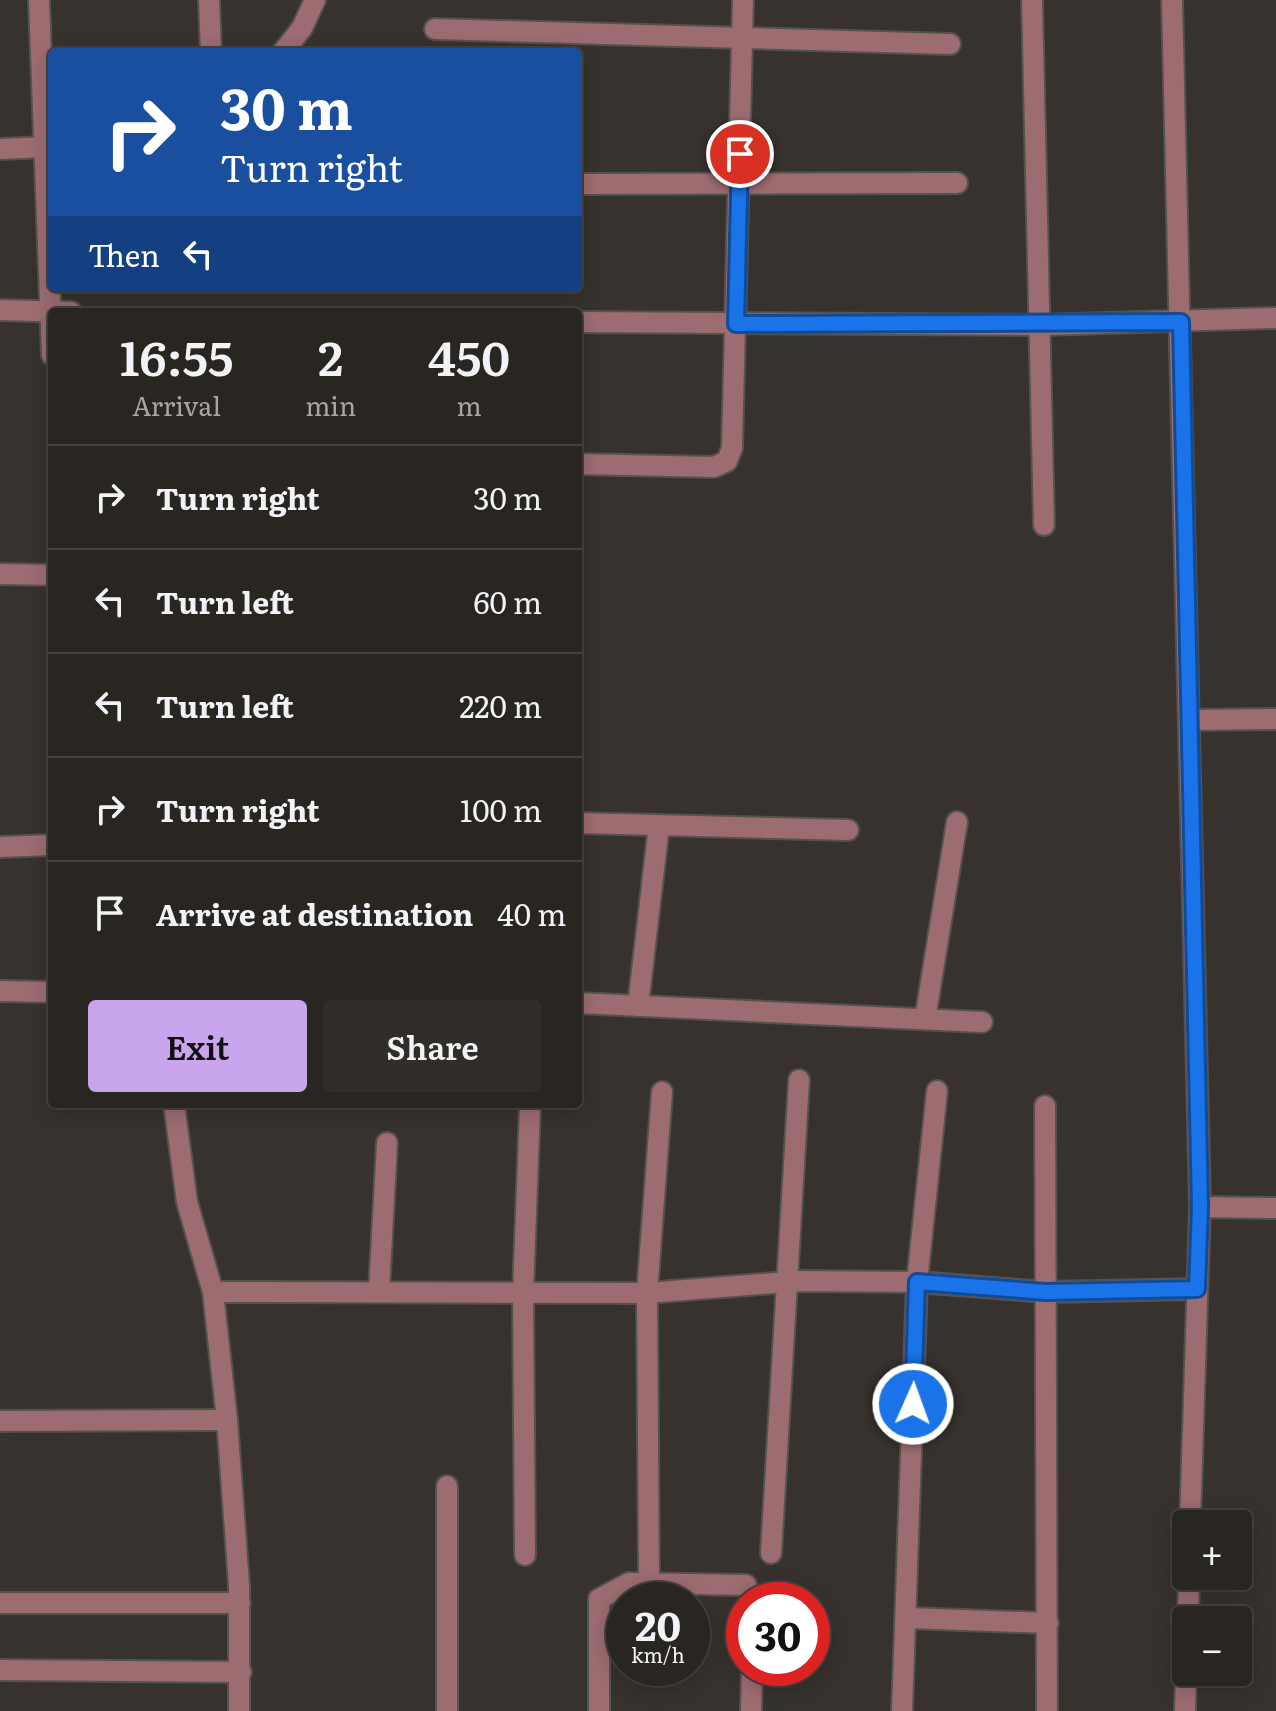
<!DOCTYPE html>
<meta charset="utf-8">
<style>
body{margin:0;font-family:Literata,serif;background:#312e2a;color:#f1f3f6;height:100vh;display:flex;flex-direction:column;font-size:30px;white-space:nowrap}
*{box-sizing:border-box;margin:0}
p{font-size:26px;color:#a5a5a5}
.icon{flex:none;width:44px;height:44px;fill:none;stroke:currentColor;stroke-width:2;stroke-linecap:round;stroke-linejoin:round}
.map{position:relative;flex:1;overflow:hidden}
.panel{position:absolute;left:48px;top:308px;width:534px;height:800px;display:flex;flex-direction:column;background:#292622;border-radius:8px;box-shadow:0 4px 20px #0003,0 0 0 2px #454340}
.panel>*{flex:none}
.guide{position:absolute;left:48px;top:48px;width:534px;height:244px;border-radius:8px;box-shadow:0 4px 20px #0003,0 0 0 2px #454340;background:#1a4fa0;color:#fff;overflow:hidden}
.controls{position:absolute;left:1172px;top:1510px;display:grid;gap:16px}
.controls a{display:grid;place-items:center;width:80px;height:80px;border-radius:8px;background:#292622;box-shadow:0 4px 20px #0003,0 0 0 2px #454340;font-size:40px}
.speed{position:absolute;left:606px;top:1582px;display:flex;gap:16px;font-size:40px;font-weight:700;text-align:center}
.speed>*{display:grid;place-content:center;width:104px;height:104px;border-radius:50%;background:#292622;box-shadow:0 4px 20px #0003,0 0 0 2px #454340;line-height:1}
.speed small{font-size:20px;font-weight:400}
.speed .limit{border:12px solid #d22;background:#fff;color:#111}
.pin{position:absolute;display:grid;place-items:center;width:68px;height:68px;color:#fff;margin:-34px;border:4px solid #fff;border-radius:50%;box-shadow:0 2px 8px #0007}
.me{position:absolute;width:88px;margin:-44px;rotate:2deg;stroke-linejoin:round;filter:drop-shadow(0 0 6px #0008)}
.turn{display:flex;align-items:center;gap:28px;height:168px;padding:0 40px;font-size:36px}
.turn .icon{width:104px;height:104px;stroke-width:2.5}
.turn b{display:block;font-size:56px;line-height:68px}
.then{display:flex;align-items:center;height:76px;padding:0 40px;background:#0003;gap:16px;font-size:30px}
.eta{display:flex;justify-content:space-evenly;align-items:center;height:136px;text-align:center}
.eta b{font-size:48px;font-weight:600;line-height:56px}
.cta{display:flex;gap:16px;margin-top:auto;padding:16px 40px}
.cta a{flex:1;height:92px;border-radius:8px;background:#c9a5ee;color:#111;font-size:32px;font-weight:600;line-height:92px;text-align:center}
.cta a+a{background:#312e2a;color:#f1f3f6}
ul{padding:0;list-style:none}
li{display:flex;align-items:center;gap:24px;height:104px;padding:0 40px;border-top:2px solid #454340}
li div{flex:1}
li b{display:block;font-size:30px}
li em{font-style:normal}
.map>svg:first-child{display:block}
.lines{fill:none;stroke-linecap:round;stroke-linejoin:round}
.minor-casing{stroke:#55514c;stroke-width:24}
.minor{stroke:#9c6c70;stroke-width:20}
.route-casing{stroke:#114b97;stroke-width:20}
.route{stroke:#1a73e8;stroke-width:14}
</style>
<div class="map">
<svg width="1276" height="1711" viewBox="0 0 1276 1711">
<rect width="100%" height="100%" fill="#37322d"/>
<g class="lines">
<g class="minor-casing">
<g id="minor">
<path d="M 39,0 L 52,355"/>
<path d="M 209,0 L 211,52"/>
<path d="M 1032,0 L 1044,525"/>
<path d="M 1172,0 L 1200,1207 L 1190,1524"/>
<path d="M 435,29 L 950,44"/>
<path d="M 283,52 L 302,28 L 315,0"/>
<path d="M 0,149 L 46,147"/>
<path d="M 578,184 L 957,183"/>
<path d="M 0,310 L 71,312"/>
<path d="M 578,322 L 1041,325 L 1276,318"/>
<path d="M 578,464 L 714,467 L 727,461 L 732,448 L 743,0"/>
<path d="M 0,574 L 52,575"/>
<path d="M 1191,720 L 1276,719"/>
<path d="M 578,823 L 848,830"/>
<path d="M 0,847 L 52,845"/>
<path d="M 0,991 L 52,992"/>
<path d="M 578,1003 L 982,1022"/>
<path d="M 638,1006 L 659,825"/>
<path d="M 925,1019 L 957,822"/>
<path d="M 174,1104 L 187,1202 L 213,1292 L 227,1420 L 239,1585 L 239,1711"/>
<path d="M 1045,1106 L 1047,1711"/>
<path d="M 1200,1207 L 1276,1208"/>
<path d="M 379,1291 L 387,1143"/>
<path d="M 213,1292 L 647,1293 L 799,1281 L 917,1282 L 1046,1292 L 1197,1289"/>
<path d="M 0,1421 L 227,1420"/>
<path d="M 447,1486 L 447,1711"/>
<path d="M 771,1553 L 799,1080"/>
<path d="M 525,1555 L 523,1293 L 530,1107"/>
<path d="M 649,1582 L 647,1293 L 662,1092"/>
<path d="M 0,1603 L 240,1603"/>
<path d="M 907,1618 L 1048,1623"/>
<path d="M 1188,1620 L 1189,1576"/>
<path d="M 0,1670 L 241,1672"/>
<path d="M 599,1711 L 599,1599 L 629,1583 L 746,1585"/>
<path d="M 751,1711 L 752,1670"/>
<path d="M 902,1711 L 917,1282 L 937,1091"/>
<path d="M 1185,1711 L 1186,1672"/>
</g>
</g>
<use href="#minor" class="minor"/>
</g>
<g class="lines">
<g class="route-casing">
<path id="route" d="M 740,154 L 736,324 L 1181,322 L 1200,1207 L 1197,1289 L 1046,1292 L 917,1282 L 913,1404"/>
</g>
<use href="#route" class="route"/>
</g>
</svg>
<div class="controls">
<a>+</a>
<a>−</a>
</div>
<div class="speed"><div>20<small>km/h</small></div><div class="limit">30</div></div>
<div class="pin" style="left:740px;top:154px;background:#d93025"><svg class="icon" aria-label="arrive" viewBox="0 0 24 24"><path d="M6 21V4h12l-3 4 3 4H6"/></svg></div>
<svg class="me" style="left:913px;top:1404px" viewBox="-20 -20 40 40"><circle r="17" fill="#1a73e8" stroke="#fff" stroke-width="3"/><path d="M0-11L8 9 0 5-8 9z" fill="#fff"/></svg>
<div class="guide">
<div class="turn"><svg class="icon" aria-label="right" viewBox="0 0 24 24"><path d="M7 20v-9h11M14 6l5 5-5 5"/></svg><div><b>30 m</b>Turn right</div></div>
<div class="then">Then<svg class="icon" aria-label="left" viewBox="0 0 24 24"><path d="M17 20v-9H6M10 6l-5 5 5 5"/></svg></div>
</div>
<section class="panel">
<div class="eta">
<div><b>16:55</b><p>Arrival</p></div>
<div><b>2</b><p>min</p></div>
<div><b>450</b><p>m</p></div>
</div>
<ul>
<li><svg class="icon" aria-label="right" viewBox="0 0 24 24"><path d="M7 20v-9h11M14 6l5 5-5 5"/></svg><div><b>Turn right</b></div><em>30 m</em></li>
<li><svg class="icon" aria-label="left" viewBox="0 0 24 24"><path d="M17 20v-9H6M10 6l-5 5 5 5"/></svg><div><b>Turn left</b></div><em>60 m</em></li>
<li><svg class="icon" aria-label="left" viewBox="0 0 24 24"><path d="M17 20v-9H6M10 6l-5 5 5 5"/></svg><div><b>Turn left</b></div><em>220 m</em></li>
<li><svg class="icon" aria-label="right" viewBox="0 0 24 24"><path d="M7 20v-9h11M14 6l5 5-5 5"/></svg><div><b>Turn right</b></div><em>100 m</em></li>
<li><svg class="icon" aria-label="arrive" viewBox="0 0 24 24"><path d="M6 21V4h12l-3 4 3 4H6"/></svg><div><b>Arrive at destination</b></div><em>40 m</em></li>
</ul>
<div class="cta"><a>Exit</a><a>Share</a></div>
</section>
</div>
